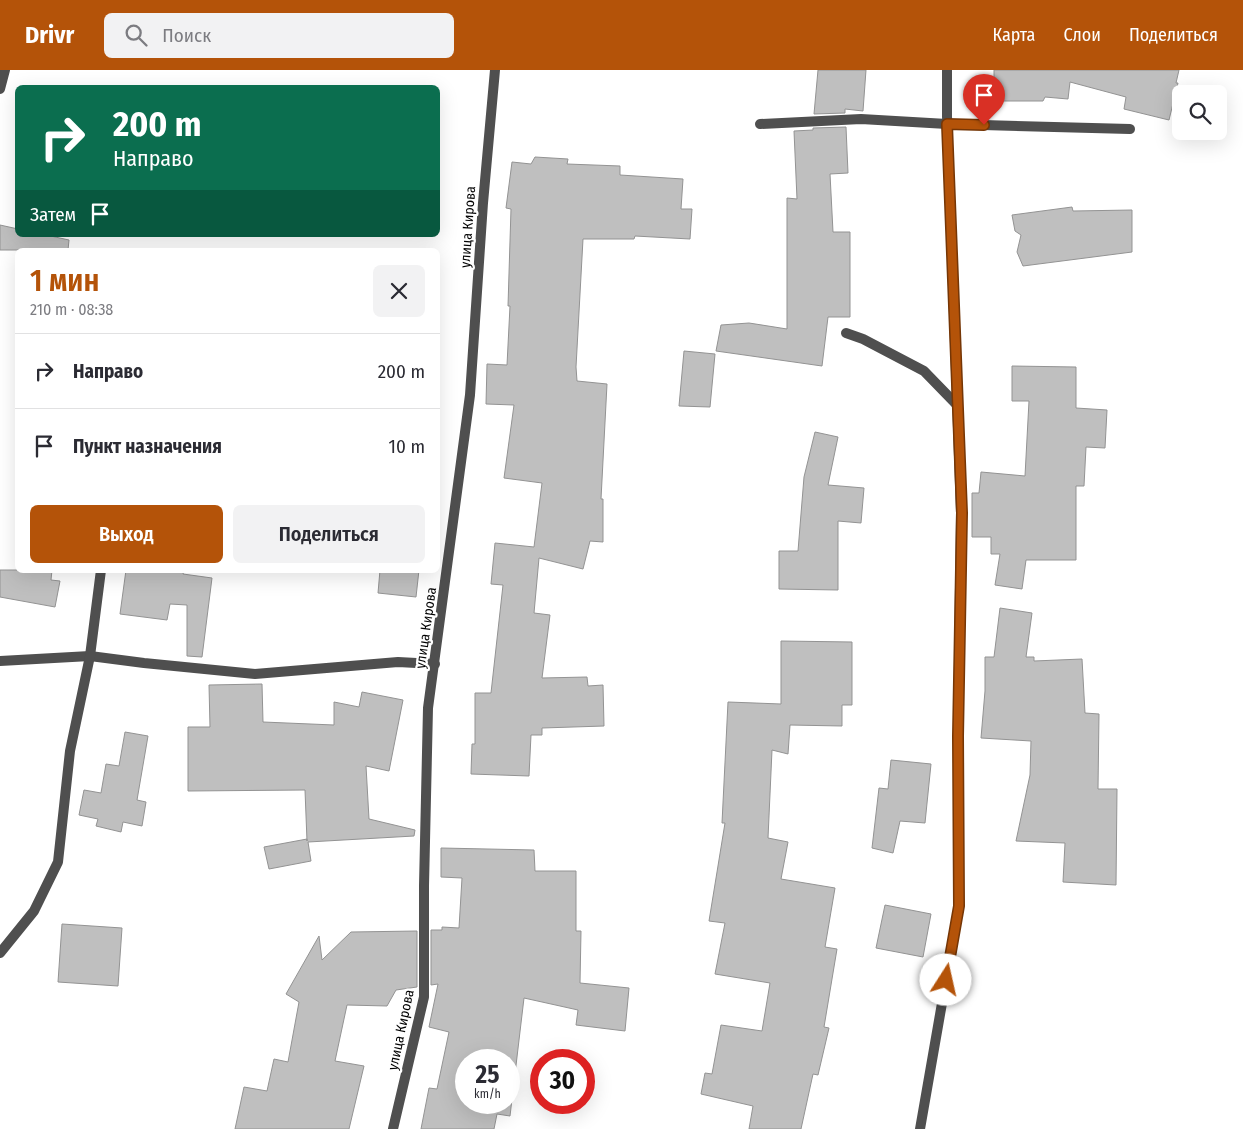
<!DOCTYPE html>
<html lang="ru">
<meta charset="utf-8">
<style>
body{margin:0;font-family:"Fira Sans Condensed",sans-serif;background:#f2f2f3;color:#2b2b33;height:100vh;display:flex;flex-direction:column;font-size:19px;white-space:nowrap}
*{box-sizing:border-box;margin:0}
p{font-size:16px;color:#7c7c81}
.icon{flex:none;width:28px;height:28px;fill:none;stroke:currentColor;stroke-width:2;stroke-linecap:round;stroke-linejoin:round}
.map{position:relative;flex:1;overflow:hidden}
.side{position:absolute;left:15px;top:178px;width:425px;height:325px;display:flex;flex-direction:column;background:#fff;border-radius:8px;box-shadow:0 5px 20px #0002}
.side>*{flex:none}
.guide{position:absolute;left:15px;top:15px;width:425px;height:152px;border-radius:8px;box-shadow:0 5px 20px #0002;background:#0b6e4f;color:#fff;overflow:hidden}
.tools{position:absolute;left:1172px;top:15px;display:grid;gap:10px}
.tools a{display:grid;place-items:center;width:55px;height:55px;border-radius:8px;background:#fff;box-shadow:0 5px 20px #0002;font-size:25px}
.speed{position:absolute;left:455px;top:979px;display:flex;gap:10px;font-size:25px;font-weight:700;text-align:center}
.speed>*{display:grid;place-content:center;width:65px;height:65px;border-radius:50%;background:#fff;box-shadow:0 5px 20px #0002;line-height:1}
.speed small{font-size:12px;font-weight:400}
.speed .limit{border:8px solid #d22;background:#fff;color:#111}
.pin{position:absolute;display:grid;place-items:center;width:42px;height:42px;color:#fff;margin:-51px -21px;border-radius:50% 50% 50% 0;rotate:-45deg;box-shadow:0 0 5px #0007}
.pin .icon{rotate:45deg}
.me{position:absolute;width:55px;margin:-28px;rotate:10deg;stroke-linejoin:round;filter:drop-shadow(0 0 4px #0008)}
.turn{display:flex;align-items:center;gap:18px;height:105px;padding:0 15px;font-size:22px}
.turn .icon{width:65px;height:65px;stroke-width:2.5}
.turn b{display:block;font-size:35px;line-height:42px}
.then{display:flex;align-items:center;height:48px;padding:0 15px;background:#0003;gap:10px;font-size:19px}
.round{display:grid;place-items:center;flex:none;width:52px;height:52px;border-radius:8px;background:#f2f2f3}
.headline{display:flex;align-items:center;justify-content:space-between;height:85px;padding:0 15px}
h1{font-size:30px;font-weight:600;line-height:38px;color:#b45309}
.primary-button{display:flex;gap:10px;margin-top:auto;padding:10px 15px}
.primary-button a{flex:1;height:58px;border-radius:8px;background:#b45309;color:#fff;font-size:20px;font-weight:600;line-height:58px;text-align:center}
.primary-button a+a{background:#f2f2f3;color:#2b2b33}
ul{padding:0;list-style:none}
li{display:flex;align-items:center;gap:15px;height:75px;padding:0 15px;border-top:1px solid #e1e1e2}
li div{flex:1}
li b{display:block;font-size:19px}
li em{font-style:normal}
header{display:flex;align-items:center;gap:30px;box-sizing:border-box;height:70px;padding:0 25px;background:#b45309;color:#fff}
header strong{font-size:24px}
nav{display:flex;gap:28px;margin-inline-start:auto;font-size:18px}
.search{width:350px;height:45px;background:#f2f2f3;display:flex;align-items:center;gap:12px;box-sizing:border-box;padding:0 18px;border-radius:8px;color:#7c7c81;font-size:19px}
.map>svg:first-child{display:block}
.building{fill:#bfbfbf;stroke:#939393;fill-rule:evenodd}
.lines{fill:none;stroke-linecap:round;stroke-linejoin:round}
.street{stroke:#4f4f4f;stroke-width:10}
.route-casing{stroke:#753606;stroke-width:12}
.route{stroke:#b45309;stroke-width:9}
.labels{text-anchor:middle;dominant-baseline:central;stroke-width:4.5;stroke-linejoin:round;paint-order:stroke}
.street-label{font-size:14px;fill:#000;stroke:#fff}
</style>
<header>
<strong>Drivr</strong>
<div class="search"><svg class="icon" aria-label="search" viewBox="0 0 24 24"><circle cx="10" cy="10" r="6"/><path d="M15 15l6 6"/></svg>Поиск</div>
<nav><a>Карта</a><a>Слои</a><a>Поделиться</a></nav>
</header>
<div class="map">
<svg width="1243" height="1059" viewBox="0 0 1243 1059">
<rect width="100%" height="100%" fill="#fff"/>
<g class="building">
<path d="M 818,0 L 866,0 L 863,41 L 845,39 L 845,43 L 814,44 Z"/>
<path d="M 994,0 L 1179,0 L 1176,13 L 1178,13 L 1169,50 L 1124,39 L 1126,27 L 1070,12 L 1068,29 L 1045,27 L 1043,31 L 994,31 Z"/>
<path d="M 846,57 L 848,103 L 830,104 L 833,162 L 850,162 L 850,247 L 828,247 L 822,296 L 716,281 L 721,255 L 749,253 L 787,259 L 787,128 L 797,129 L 794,61 L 813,60 L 813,58 Z"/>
<path d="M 535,87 L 568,89 L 567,94 L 620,96 L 620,105 L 683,109 L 681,139 L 692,139 L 690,169 L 635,166 L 634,169 L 583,169 L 576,297 L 577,311 L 607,314 L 601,429 L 603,429 L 603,472 L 590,471 L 583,499 L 539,488 L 534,543 L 550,545 L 542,608 L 587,607 L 588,616 L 603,615 L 604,656 L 542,658 L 542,665 L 531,665 L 529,706 L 471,704 L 472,674 L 475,674 L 475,623 L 491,623 L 503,515 L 491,514 L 495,473 L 534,477 L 542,413 L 504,408 L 514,335 L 486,334 L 487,294 L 507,295 L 510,236 L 508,236 L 511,139 L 506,138 L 512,92 L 531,94 Z"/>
<path d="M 1072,137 L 1073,141 L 1132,140 L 1132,182 L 1023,196 L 1017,182 L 1021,165 L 1015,161 L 1012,145 Z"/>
<path d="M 0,155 L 18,159 L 18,165 L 46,165 L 69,170 L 68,180 L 0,180 Z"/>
<path d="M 684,281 L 715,284 L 710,337 L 679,336 Z"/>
<path d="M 1012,296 L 1076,297 L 1076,338 L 1107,340 L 1105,378 L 1086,377 L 1084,416 L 1076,416 L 1076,490 L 1026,490 L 1022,519 L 995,515 L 1000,484 L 991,484 L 991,467 L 972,467 L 972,423 L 979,423 L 981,402 L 1025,406 L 1029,331 L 1012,331 Z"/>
<path d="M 815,362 L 838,367 L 828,415 L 864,418 L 861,453 L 838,451 L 838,520 L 779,519 L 779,481 L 798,481 L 804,407 Z"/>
<path d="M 0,500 L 52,500 L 51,510 L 60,511 L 55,537 L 0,527 Z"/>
<path d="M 126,500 L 184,500 L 183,504 L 212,508 L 202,587 L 187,586 L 187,535 L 170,534 L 167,550 L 120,544 Z"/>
<path d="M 380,500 L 419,500 L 416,527 L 378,523 Z"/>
<path d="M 1000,538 L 1032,543 L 1026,587 L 1034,587 L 1034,591 L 1082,589 L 1085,643 L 1099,644 L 1098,719 L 1117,719 L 1116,815 L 1063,812 L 1065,773 L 1016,771 L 1030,705 L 1031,671 L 981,668 L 985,621 L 985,587 L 994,587 Z"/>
<path d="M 781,571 L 852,572 L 852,635 L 842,635 L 842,656 L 790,655 L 788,684 L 772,680 L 768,768 L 788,772 L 781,809 L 835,818 L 825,877 L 837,879 L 824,957 L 829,958 L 818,1005 L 813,1004 L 801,1059 L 749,1059 L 753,1036 L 701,1024 L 705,1003 L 712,1004 L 721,955 L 762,961 L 770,913 L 715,904 L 725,853 L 709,851 L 725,753 L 722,753 L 728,632 L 781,634 Z"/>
<path d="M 262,614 L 263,652 L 334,655 L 334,632 L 359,637 L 362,622 L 403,630 L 389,701 L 366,696 L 369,749 L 415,760 L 414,766 L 308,772 L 311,791 L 269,799 L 264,777 L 307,769 L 307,771 L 305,720 L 188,721 L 188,657 L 210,657 L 209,615 Z"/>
<path d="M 125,662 L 148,666 L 137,730 L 146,732 L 142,756 L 123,752 L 121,762 L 96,756 L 98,749 L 79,745 L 84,720 L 101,723 L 106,694 L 119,696 Z"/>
<path d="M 891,690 L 931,694 L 925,753 L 900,751 L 893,783 L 872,778 L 879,718 L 888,719 Z"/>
<path d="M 441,778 L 534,780 L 535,801 L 576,801 L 576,861 L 581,861 L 580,913 L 629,918 L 625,961 L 576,955 L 578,940 L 524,928 L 510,1046 L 497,1044 L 494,1059 L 421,1059 L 429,1018 L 437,1019 L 449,962 L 429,957 L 438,914 L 431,915 L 431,860 L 442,860 L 442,857 L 459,858 L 462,808 L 441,807 ZM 466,990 L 509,990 L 509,1032 L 466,1032 Z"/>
<path d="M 885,835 L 931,844 L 923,887 L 876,878 Z"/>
<path d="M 62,854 L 122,858 L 118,916 L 58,912 Z"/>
<path d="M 417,861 L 417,917 L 396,920 L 387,936 L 347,935 L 335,991 L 364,996 L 349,1059 L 235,1059 L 244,1017 L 267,1021 L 274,989 L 288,992 L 299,932 L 286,924 L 319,866 L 322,890 L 351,862 Z"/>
</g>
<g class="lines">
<g class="street">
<path d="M 0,19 L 5,0"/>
<path d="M 760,54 L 861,49 L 947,54 L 1130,59"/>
<path d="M 846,263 L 863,269 L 924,301 L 957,335"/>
<path d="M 0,591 L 90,586 L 144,593 L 255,604 L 398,592 L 435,594"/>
<path d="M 0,883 L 34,841 L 58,792 L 70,681 L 90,586 L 101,500"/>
<path d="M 393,1059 L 424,927 L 424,816 L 428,638 L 470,325 L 483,133 L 495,0"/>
<path d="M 920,1059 L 959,836 L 958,666 L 961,443 L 947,46 L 947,0"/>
</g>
</g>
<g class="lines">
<g class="route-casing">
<path id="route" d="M 946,910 L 959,836 L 958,666 L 962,443 L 947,54 L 984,55"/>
</g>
<use href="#route" class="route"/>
</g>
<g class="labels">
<g class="street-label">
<text transform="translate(468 157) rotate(-86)">улица Кирова</text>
<text transform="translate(426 558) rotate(-82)">улица Кирова</text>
<text transform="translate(401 960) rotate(-78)">улица Кирова</text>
</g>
</g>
</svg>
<div class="tools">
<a><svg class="icon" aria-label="search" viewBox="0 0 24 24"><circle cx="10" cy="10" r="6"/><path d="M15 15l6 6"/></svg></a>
</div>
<div class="speed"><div>25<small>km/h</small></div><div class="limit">30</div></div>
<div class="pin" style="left:984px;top:55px;background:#d93025"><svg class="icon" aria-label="arrive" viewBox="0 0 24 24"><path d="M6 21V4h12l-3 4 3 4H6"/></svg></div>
<svg class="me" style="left:946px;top:910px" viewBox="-20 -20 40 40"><circle r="19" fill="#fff"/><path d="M0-13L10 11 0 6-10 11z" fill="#b45309"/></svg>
<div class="guide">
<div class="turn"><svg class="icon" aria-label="right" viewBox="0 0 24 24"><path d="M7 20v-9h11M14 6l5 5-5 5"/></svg><div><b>200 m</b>Направо</div></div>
<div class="then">Затем<svg class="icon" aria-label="arrive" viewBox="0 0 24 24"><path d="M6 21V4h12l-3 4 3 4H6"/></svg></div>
</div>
<section class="side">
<div class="headline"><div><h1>1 мин</h1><p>210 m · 08:38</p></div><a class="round"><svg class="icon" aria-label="close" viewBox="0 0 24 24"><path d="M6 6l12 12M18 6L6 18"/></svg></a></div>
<ul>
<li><svg class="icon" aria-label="right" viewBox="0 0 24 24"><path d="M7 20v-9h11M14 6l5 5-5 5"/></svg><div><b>Направо</b></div><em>200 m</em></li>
<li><svg class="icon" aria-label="arrive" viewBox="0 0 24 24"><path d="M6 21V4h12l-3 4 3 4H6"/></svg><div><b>Пункт назначения</b></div><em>10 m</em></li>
</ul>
<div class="primary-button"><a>Выход</a><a>Поделиться</a></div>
</section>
</div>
